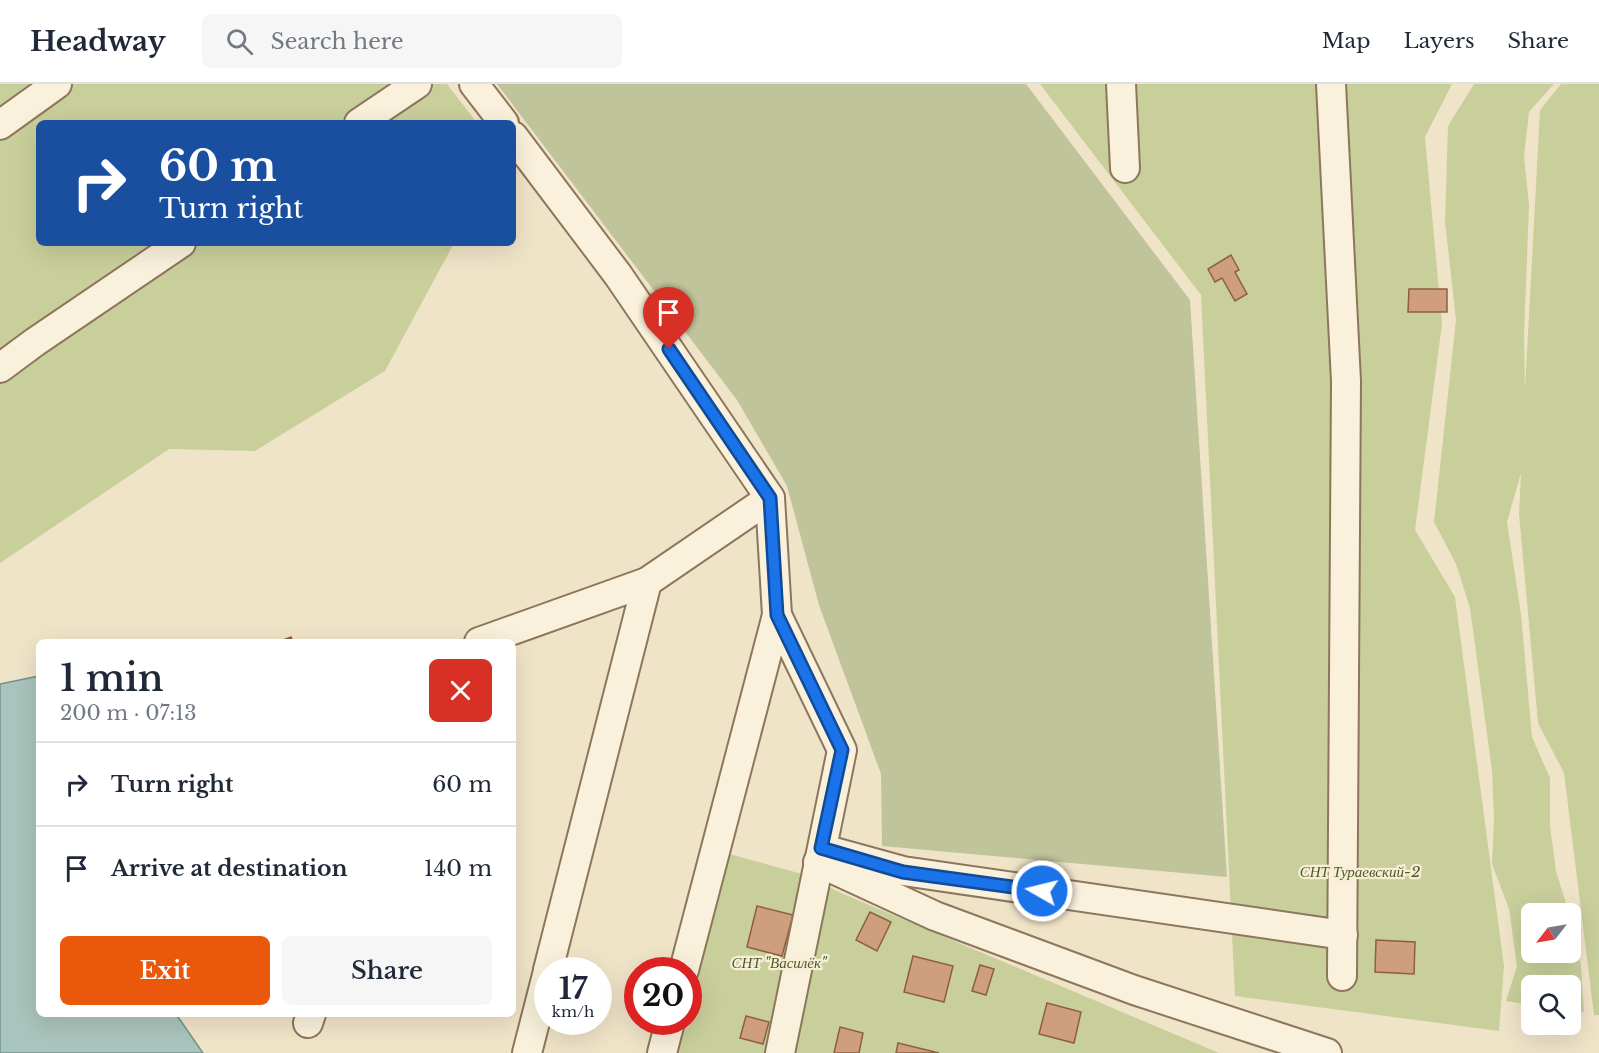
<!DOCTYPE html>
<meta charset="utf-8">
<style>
body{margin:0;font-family:"Libre Baskerville",serif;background:#f6f6f7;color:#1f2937;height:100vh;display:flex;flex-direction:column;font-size:22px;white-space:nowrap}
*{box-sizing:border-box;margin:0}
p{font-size:20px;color:#747a83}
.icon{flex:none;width:33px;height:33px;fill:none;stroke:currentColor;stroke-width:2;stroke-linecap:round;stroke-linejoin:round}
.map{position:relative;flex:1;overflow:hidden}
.sheet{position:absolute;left:36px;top:555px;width:480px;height:378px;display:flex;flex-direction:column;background:#fff;border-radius:9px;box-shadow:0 6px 24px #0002}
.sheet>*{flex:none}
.guide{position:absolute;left:36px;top:36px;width:480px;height:126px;border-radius:9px;box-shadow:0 6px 24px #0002;background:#1a4fa0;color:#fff;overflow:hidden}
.needle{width:39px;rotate:239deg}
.fabs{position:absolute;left:1521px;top:819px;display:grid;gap:12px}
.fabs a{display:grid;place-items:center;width:60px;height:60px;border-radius:9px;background:#fff;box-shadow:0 6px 24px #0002;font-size:30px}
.speed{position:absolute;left:534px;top:873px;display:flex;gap:12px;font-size:30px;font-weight:700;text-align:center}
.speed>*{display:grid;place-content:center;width:78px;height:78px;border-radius:50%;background:#fff;box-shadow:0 6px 24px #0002;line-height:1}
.speed small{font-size:15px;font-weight:400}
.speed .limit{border:9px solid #d22;background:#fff;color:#111}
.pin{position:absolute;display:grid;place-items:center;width:51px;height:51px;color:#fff;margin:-62px -26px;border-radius:50% 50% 50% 0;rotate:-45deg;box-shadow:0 0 6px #0007}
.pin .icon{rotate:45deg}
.me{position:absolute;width:66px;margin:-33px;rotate:278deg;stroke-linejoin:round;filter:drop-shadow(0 0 4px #0008)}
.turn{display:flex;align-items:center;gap:21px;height:126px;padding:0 24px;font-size:27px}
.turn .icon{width:78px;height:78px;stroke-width:2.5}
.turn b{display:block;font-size:42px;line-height:51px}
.round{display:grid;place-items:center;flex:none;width:63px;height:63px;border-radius:9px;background:#f6f6f7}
.summary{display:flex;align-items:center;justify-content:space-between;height:102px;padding:0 24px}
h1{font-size:36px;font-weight:600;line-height:45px}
.primary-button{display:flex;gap:12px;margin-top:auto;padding:12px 24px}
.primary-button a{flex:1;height:69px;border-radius:9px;background:#ea580c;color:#fff;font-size:24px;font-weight:600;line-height:69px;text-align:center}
.primary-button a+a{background:#f6f6f7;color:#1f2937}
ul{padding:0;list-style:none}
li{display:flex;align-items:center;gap:18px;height:84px;padding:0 24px;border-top:2px solid #e0e1e3}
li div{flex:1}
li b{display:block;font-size:22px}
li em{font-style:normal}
header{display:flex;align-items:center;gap:36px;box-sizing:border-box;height:84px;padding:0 30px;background:#fff;border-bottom:2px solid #e0e1e3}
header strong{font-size:28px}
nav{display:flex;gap:33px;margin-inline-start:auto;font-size:21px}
.search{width:420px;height:54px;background:#f6f6f7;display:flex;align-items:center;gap:15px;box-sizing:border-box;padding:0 21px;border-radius:9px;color:#747a83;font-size:22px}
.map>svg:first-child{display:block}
.green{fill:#c9cf9b}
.cemetery{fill:#bfc49a}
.water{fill:#a9c4bc;stroke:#6f938a;stroke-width:1.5}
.building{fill:#cf9f7d;stroke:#8d5f41;stroke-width:1.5}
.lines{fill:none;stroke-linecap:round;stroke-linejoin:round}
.minor-casing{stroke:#8d765c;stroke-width:32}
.minor{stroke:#faf1dc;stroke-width:28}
.route-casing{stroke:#114b97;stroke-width:15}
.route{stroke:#1a73e8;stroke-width:10}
.labels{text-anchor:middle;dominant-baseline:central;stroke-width:4.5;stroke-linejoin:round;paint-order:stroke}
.park-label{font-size:15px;font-style:italic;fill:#4d5a26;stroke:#f7eed8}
</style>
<header>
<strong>Headway</strong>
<div class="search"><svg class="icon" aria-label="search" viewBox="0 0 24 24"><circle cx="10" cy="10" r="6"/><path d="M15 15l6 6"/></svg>Search here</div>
<nav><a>Map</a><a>Layers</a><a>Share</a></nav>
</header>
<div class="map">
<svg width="1599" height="969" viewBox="0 0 1599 969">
<rect width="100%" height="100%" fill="#f0e4c8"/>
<g class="green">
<path d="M 0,0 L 447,0 L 477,39 L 39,39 L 39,159 L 454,159 L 385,287 L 255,367 L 169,365 L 0,479 Z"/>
<path d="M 1040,0 L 1452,0 L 1425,53 L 1442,240 L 1415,446 L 1455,513 L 1504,882 L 1499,947 L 1235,912 L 1201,211 Z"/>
<path d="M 1474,0 L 1554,0 L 1529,28 L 1524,73 L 1529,121 L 1524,252 L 1525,305 L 1540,26 L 1561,0 L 1599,0 L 1599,931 L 1594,931 L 1564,689 L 1538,639 L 1519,430 L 1521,389 L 1507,438 L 1521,530 L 1532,653 L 1550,694 L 1550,742 L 1556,787 L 1569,829 L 1532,830 L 1532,868 L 1570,868 L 1571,836 L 1581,881 L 1584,928 L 1571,926 L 1570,902 L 1532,902 L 1531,921 L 1506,917 L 1517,882 L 1509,825 L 1492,780 L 1494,734 L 1492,687 L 1470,524 L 1456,480 L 1434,438 L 1456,236 L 1445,138 L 1448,42 Z"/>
<path d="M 704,763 L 806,791 L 841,809 L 1219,969 L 651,969 L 659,938 L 688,938 L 688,886 Z"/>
</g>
<path class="cemetery" d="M 497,0 L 1026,0 L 1190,216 L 1227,793 L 882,762 L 881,690 L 819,521 L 787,402 L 737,316 Z"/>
<path class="water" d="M 39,592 L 39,930 L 176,930 L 203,969 L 0,969 L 0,600 Z"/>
<g class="building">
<path d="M 1231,171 L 1239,186 L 1235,188 L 1247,210 L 1235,217 L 1222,194 L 1215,198 L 1208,185 Z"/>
<path d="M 1409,205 L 1447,205 L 1447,228 L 1408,228 Z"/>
<path d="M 291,553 L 293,558 L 278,558 Z"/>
<path d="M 757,822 L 793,831 L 782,872 L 747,863 Z"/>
<path d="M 870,828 L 891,838 L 877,867 L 856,856 Z"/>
<path d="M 1376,856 L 1415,858 L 1414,890 L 1375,888 Z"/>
<path d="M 913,872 L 953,882 L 944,918 L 904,908 Z"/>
<path d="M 980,881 L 994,885 L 986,911 L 972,907 Z"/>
<path d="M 1047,919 L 1081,928 L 1074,959 L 1039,950 Z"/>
<path d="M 746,932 L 769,938 L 763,960 L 740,954 Z"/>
<path d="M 840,943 L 863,949 L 859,969 L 834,969 Z"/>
<path d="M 898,959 L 939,969 L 896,969 Z"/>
</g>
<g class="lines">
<g class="minor-casing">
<g id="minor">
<path d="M 474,0 L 504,39"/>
<path d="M 1121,0 L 1125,84"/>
<path d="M 1331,0 L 1346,297 L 1342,892"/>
<path d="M 359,39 L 417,0"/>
<path d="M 0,41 L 57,0"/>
<path d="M 513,52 L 618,191 L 770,414 L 777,531 L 842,666 L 780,969"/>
<path d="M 0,284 L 35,258 L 181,159"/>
<path d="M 479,558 L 647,498 L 770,414"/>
<path d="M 823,765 L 903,787 L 1343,851"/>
<path d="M 818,778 L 935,832 L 1134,906 L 1327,969"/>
<path d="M 548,886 L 647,498"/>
<path d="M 684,886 L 777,531"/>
<path d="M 308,939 L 311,930"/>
<path d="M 527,969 L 548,887"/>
<path d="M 662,969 L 670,938"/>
</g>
</g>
<use href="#minor" class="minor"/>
</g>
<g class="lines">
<g class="route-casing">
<path id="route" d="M 669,265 L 770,414 L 777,531 L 842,666 L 821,764 L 903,788 L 1042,807"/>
</g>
<use href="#route" class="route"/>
</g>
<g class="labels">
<g class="park-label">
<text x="1360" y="787">СНТ Тураевский-2</text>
<text x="779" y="878">СНТ "Василёк"</text>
</g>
</g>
</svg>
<div class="fabs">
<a><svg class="needle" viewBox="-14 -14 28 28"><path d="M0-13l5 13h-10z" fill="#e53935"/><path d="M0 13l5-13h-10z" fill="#747a83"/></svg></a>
<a><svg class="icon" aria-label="search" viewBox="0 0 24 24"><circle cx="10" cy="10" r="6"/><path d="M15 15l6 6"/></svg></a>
</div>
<div class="speed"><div>17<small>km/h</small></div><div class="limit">20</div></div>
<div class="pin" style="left:669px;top:265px;background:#d93025"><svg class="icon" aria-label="arrive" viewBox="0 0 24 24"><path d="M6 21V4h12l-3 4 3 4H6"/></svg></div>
<svg class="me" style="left:1042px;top:807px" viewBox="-20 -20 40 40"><circle r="17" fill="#1a73e8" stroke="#fff" stroke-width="3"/><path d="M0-11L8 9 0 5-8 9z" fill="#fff"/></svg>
<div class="guide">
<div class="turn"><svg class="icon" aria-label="right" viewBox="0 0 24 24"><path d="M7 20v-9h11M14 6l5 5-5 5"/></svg><div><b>60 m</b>Turn right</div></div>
</div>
<section class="sheet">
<div class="summary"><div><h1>1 min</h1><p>200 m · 07:13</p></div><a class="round" style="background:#d93025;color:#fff"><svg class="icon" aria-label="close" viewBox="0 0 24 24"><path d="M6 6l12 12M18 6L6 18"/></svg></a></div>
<ul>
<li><svg class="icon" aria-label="right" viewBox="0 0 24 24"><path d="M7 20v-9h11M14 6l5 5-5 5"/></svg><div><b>Turn right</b></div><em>60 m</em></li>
<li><svg class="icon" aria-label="arrive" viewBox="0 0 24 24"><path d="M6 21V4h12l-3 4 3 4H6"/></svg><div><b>Arrive at destination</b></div><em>140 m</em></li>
</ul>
<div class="primary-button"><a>Exit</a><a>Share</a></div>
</section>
</div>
